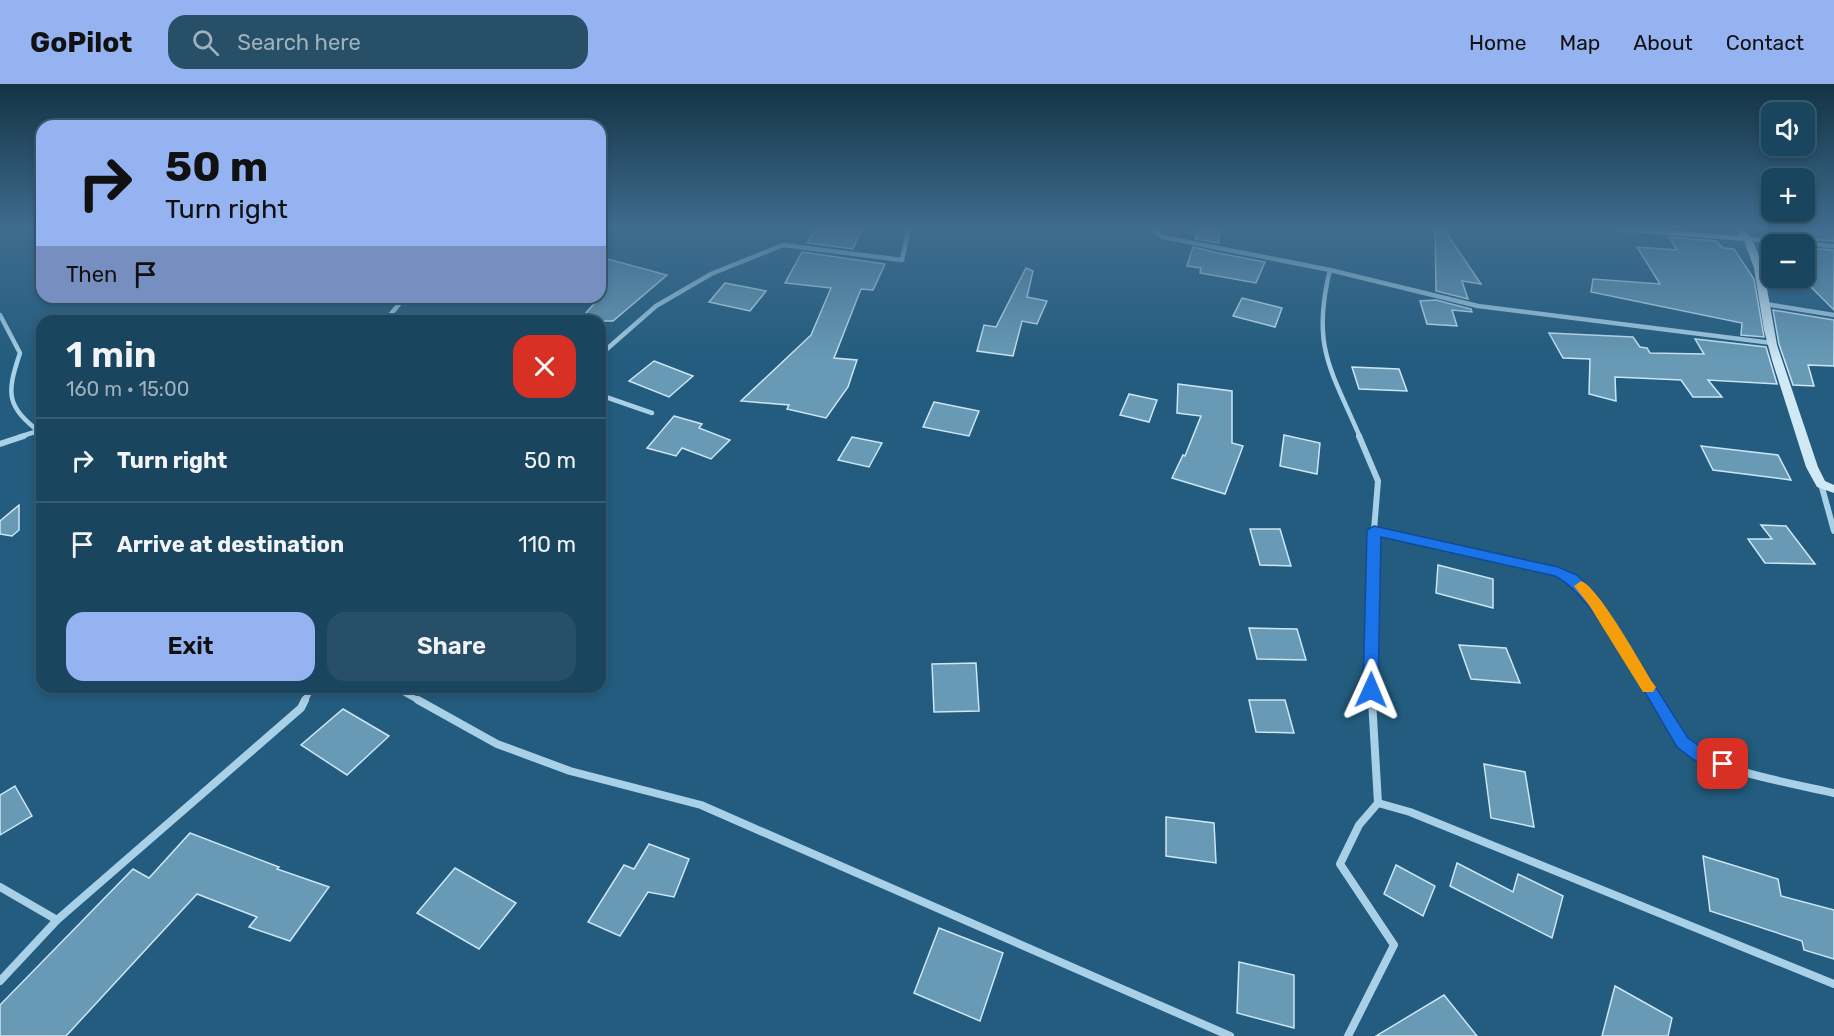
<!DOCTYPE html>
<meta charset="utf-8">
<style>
body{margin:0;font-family:Rubik,sans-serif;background:#274f67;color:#f1f3f6;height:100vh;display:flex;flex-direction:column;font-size:22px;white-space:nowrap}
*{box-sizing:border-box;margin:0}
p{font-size:20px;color:#9fb1bc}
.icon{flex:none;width:33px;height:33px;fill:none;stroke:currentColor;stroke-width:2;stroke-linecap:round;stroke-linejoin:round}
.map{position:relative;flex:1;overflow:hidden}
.drawer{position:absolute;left:36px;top:231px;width:570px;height:378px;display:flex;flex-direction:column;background:#1a455e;border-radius:18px;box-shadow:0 3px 9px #0003,0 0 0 2px #385d73}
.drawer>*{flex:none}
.banner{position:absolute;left:36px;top:36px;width:570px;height:183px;border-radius:18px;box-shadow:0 3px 9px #0003,0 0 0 2px #385d73;background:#95b2f1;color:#111;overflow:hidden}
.fabs{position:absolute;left:1761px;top:18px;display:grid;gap:12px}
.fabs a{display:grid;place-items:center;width:54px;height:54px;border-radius:12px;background:#1a455e;box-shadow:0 3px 9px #0003,0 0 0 2px #385d73;font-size:30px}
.pin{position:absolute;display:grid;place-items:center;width:51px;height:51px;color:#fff;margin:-26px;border-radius:12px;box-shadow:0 3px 9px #0006}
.me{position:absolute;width:66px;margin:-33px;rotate:1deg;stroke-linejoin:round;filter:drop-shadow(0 0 4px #0008)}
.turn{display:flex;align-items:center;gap:21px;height:126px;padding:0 30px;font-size:27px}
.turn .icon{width:78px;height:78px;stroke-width:2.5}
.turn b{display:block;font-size:42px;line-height:51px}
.then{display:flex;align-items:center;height:57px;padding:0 30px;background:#0003;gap:12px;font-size:22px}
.round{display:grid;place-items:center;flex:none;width:63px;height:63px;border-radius:18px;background:#274f67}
.summary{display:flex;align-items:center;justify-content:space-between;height:102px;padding:0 30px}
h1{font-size:36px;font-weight:600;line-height:45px}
.primary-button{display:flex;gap:12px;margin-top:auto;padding:12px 30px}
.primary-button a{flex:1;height:69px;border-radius:18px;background:#95b2f1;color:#111;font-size:24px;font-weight:600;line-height:69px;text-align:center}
.primary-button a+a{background:#274f67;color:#f1f3f6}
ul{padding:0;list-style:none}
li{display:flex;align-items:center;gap:18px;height:84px;padding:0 30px;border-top:2px solid #385d73}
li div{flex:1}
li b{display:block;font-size:22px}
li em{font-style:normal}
header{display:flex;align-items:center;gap:36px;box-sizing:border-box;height:84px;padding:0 30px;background:#95b2f1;color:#111}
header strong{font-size:28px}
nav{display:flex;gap:33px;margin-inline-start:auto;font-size:21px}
.search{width:420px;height:54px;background:#274f67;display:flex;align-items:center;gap:15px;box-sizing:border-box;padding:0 21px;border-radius:18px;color:#9fb1bc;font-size:22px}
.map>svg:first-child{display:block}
.building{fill:#689ab5;stroke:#cbe6f5;stroke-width:1.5}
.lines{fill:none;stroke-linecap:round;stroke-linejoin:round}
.street-far2{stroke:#a8d0e6;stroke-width:4.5}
.street-far1{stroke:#a8d0e6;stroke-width:6}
.street{stroke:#a8d0e6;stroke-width:8}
.secondary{fill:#d1e8f5;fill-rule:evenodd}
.route{fill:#1a73e8;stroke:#114b97;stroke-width:1.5}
.slow{fill:#f59e0b}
</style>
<header>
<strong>GoPilot</strong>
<div class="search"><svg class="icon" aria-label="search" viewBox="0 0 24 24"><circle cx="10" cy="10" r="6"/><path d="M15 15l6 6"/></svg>Search here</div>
<nav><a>Home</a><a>Map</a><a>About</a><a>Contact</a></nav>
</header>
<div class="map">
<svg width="1834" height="952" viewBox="0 0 1834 952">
<rect width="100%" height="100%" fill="#235c7e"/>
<g class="building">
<path d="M 816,144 L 862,144 L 853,165 L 807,159 Z"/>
<path d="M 1198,144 L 1219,144 L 1219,159 L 1195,155 Z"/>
<path d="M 1435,144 L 1443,144 L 1481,200 L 1462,197 L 1468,215 L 1436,207 Z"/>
<path d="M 1804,144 L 1834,144 L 1834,157 L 1804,155 Z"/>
<path d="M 1669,153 L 1716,157 L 1723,164 L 1734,165 L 1754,195 L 1764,253 L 1741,251 L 1742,239 L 1591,208 L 1593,195 L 1660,200 L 1637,163 L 1677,166 Z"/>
<path d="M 1193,163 L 1218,169 L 1265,178 L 1256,199 L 1200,189 L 1201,184 L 1187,182 Z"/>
<path d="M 1804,164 L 1834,166 L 1834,226 L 1804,196 Z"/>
<path d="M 802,168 L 885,180 L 873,206 L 861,205 L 834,274 L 857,276 L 848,303 L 826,334 L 787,325 L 789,321 L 741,317 L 811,251 L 831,204 L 785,199 Z"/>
<path d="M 600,173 L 667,191 L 613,237 L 579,237 L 600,213 Z"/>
<path d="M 1026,184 L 1033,187 L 1027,213 L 1047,217 L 1037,240 L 1022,237 L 1013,272 L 977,267 L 984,241 L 996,243 Z"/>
<path d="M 725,199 L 766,207 L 750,227 L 709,218 Z"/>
<path d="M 1242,214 L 1282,224 L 1275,243 L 1233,232 Z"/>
<path d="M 1436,216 L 1471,225 L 1472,228 L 1452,226 L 1457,242 L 1427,240 L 1420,217 Z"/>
<path d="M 1773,226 L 1834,236 L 1834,282 L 1808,281 L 1814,302 L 1793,301 L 1779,260 Z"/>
<path d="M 1549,249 L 1633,253 L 1640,263 L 1647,264 L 1650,269 L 1704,270 L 1695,255 L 1766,263 L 1777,300 L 1708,296 L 1722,313 L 1693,313 L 1681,296 L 1615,293 L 1616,317 L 1589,310 L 1590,275 L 1563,274 Z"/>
<path d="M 654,277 L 693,292 L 669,313 L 629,297 Z"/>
<path d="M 1352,283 L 1399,285 L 1407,307 L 1359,305 Z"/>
<path d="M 1178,300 L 1232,307 L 1232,359 L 1243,362 L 1225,410 L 1172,394 L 1183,371 L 1185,372 L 1201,332 L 1177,329 Z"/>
<path d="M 1129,310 L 1157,316 L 1149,338 L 1120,331 Z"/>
<path d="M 934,318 L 979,327 L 969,352 L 923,343 Z"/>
<path d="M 674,332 L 702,340 L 699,344 L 730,356 L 711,375 L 682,364 L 676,372 L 647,364 Z"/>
<path d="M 1284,351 L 1320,359 L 1317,390 L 1280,382 Z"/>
<path d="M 852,353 L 882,359 L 869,383 L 838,376 Z"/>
<path d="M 1701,362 L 1778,371 L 1791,396 L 1713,386 Z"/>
<path d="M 19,421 L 19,446 L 12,452 L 0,450 L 0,437 Z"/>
<path d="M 1761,441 L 1786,442 L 1815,480 L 1765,479 L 1748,455 L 1772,455 Z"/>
<path d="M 1250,445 L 1280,445 L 1291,482 L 1260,481 Z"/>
<path d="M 1438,481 L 1493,495 L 1493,524 L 1436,509 Z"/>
<path d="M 1249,544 L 1297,545 L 1306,576 L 1257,575 Z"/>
<path d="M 1459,561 L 1506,564 L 1520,599 L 1471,595 Z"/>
<path d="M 976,579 L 979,627 L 934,628 L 932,580 Z"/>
<path d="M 1249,616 L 1285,616 L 1294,649 L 1256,648 Z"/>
<path d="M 343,625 L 389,652 L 347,691 L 301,661 Z"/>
<path d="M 1484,680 L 1525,688 L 1534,743 L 1491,734 Z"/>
<path d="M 15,702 L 32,732 L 0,751 L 0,711 Z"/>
<path d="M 1166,733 L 1214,739 L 1216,779 L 1166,772 Z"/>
<path d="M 190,749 L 279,783 L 277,785 L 329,803 L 290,857 L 249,843 L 257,833 L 197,810 L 66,952 L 0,952 L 0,921 L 133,785 L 149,794 Z"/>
<path d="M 649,760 L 689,775 L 674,813 L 648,808 L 620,852 L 588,838 L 624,781 L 634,785 Z"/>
<path d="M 1703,772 L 1778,795 L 1781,812 L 1834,826 L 1834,875 L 1804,866 L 1802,857 L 1710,827 Z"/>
<path d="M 1457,779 L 1513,808 L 1518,790 L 1563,812 L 1552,854 L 1450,802 Z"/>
<path d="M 1396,781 L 1435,802 L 1423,832 L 1384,810 Z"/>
<path d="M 455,784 L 516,819 L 479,865 L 417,829 Z"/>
<path d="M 939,844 L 1003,869 L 980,937 L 914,909 Z"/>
<path d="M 1239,878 L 1294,891 L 1294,944 L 1237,929 Z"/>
<path d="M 1615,902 L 1672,934 L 1668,952 L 1602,952 Z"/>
<path d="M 1444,911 L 1477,952 L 1376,952 Z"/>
</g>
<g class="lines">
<g class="street-far2">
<path d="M 1151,144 L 1163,153 L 1330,186 L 1478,222 L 1772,259"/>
<path d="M 1748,155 L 1834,162"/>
<path d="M 1330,186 C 1311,262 1331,286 1360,353"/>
<path d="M 1765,220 L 1834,231"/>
<path d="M 0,231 L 20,269 C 6,311 6,322 42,350"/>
<path d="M 385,237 L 405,213"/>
<path d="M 600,271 L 656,222 L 711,190 L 783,161 L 902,176 L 909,144"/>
<path d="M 600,311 L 652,329"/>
<path d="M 19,353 L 38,347"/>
</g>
<g class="street-far1">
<path d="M 1359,352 L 1378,397 L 1374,446 L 1558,488 L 1586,506 L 1656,618"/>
<path d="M 0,360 L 24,352"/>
<path d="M 1821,400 L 1834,447"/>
<path d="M 394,603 L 421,618"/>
<path d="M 304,618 L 312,603"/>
<path d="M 1372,618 L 1374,446"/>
</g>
<g class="street">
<path d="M 418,616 L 497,660 L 570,687 L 701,721 L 1230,952"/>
<path d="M 1372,616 L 1378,719"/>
<path d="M 1655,616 C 1663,629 1672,650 1683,660 C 1716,688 1792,699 1834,709"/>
<path d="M 0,803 L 57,836"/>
<path d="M 0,897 L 57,836 L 301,624 L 305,616"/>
<path d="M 1348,952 L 1394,861 L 1340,780 L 1359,741 L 1378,719 L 1410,728 L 1834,900"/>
</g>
<path class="secondary" d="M 1612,144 L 1643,144 L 1740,152 L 1734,144 L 1742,144 L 1752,155 L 1758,169 L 1766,199 L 1777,261 L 1818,383 L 1825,397 L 1834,401 L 1834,409 L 1817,403 L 1806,383 L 1772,276 L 1764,246 L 1754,184 L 1744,157 L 1616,147 Z"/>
</g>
<linearGradient id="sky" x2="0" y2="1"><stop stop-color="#133345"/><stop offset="0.52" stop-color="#3f6c8f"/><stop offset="1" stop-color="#3f6c8f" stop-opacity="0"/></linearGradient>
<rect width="1834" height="277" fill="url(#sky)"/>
<path class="route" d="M 1374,442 L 1558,483 L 1577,491 L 1599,514 L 1688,654 L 1705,666 L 1728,675 L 1731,680 L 1728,685 L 1723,687 L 1694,676 L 1677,663 C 1651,621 1596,512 1555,492 L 1381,453 L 1378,606 L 1376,610 L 1365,610 L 1363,606 L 1367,446 Z"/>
<path class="slow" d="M 1581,497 C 1598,502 1641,580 1653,599 L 1656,603 L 1653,608 L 1643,608 L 1589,521 L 1574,502 Z"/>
</svg>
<div class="fabs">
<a><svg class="icon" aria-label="sound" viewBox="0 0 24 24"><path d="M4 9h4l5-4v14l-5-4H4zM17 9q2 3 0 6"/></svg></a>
<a>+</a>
<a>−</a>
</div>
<div class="pin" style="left:1723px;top:680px;background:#d93025"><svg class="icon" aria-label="arrive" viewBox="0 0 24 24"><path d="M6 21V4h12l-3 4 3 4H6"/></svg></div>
<svg class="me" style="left:1371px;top:606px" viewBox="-20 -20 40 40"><path d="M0-17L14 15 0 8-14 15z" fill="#1a73e8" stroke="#fff" stroke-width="4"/></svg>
<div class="banner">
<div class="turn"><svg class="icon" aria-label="right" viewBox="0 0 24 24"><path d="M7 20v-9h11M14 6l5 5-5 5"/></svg><div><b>50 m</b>Turn right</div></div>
<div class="then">Then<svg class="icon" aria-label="arrive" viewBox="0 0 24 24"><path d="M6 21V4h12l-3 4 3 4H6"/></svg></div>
</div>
<section class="drawer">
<div class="summary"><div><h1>1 min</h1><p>160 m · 15:00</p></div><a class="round" style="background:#d93025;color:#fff"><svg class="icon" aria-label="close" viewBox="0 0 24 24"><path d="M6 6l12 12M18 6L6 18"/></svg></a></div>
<ul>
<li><svg class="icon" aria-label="right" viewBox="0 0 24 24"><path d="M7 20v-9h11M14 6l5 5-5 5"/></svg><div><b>Turn right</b></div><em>50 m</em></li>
<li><svg class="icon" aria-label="arrive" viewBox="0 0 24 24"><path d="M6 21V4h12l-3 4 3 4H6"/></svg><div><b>Arrive at destination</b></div><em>110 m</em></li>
</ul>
<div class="primary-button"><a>Exit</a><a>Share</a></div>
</section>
</div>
